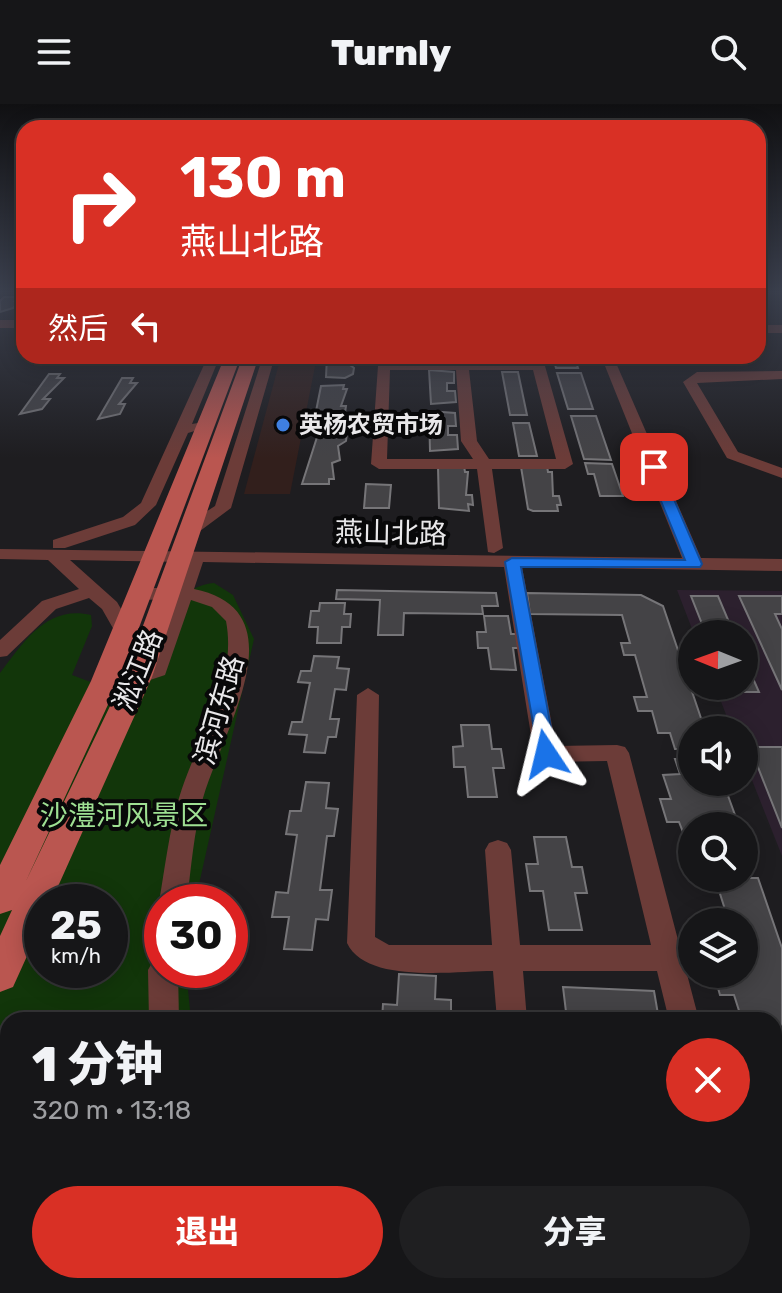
<!DOCTYPE html>
<html lang="zh">
<meta charset="utf-8">
<style>
body{margin:0;font-family:Rubik,"Noto Sans SC",sans-serif;background:#1f1f21;color:#f1f3f6;height:100vh;display:flex;flex-direction:column;font-size:30px;white-space:nowrap}
*{box-sizing:border-box;margin:0}
p{font-size:26px;color:#9e9fa2}
.icon{flex:none;width:44px;height:44px;fill:none;stroke:currentColor;stroke-width:2;stroke-linecap:round;stroke-linejoin:round}
.map{position:relative;flex:1;overflow:hidden}
.drawer{position:absolute;left:0px;top:908px;width:782px;height:282px;display:flex;flex-direction:column;background:#161618;border-radius:24px 24px 0 0;box-shadow:0 4px 20px #0003,0 0 0 2px #353537}
.drawer>*{flex:none}
.guide{position:absolute;left:16px;top:16px;width:750px;height:244px;border-radius:24px;box-shadow:0 4px 20px #0003,0 0 0 2px #353537;background:#d93025;color:#fff;overflow:hidden}
.needle{width:52px;rotate:271deg}
.buttons{position:absolute;left:678px;top:516px;display:grid;gap:16px}
.buttons a{display:grid;place-items:center;width:80px;height:80px;border-radius:50%;background:#161618;box-shadow:0 4px 20px #0003,0 0 0 2px #353537;font-size:40px}
.speed{position:absolute;left:24px;top:780px;display:flex;gap:16px;font-size:40px;font-weight:700;text-align:center}
.speed>*{display:grid;place-content:center;width:104px;height:104px;border-radius:50%;background:#161618;box-shadow:0 4px 20px #0003,0 0 0 2px #353537;line-height:1}
.speed small{font-size:20px;font-weight:400}
.speed .limit{border:12px solid #d22;background:#fff;color:#111}
.pin{position:absolute;display:grid;place-items:center;width:68px;height:68px;color:#fff;margin:-34px;border-radius:16px;box-shadow:0 4px 12px #0006}
.me{position:absolute;width:88px;margin:-44px;rotate:350deg;stroke-linejoin:round;filter:drop-shadow(0 0 6px #0008)}
.turn{display:flex;align-items:center;gap:28px;height:168px;padding:0 32px;font-size:36px}
.turn .icon{width:104px;height:104px;stroke-width:2.5}
.turn b{display:block;font-size:56px;line-height:68px}
.then{display:flex;align-items:center;height:76px;padding:0 32px;background:#0003;gap:16px;font-size:30px}
.round{display:grid;place-items:center;flex:none;width:84px;height:84px;border-radius:42px;background:#1f1f21}
.head{display:flex;align-items:center;justify-content:space-between;height:136px;padding:0 32px}
h1{font-size:48px;font-weight:800;line-height:60px}
.button{display:flex;gap:16px;margin-top:auto;padding:16px 32px}
.button a{flex:1;height:92px;border-radius:48px;background:#d93025;color:#fff;font-size:32px;font-weight:800;line-height:92px;text-align:center}
.button a+a{background:#1f1f21;color:#f1f3f6}
header{display:flex;justify-content:space-between;align-items:center;height:104px;padding:0 32px;background:#161618;font-size:36px;font-weight:800}
.map>svg:first-child{display:block}
.commercial{fill:#321f1c}
.education{fill:#2c202e}
.green{fill:#12360a;fill-rule:evenodd}
.building{fill:#444346;stroke:#767578;stroke-width:2}
.lines{fill:none;stroke-linecap:round;stroke-linejoin:round}
.minor{fill:#6c3c38;fill-rule:evenodd}
.major{fill:#ba5650;fill-rule:evenodd}
.route{fill:#1a73e8;stroke:#114b97;stroke-width:2}
.shop-dot{fill:#3f7fe0;stroke:#080809;stroke-width:3}
.labels{text-anchor:middle;dominant-baseline:central;stroke-width:8;stroke-linejoin:round;paint-order:stroke}
.far-poi-label{font-size:24px;font-weight:bold;fill:#e9e8ea;stroke:#080809;text-anchor:start}
.street-label{font-size:28px;fill:#e9e8ea;stroke:#080809}
.park-label{font-size:28px;fill:#9fe093;stroke:#080809}
</style>
<header><svg class="icon" aria-label="menu" viewBox="0 0 24 24"><path d="M4 6h16M4 12h16M4 18h16"/></svg>Turnly<svg class="icon" aria-label="search" viewBox="0 0 24 24"><circle cx="10" cy="10" r="6"/><path d="M15 15l6 6"/></svg></header>
<div class="map">
<svg width="782" height="1189" viewBox="0 0 782 1189">
<rect width="100%" height="100%" fill="#1e1d20"/>
<path class="commercial" d="M 281,252 L 317,252 L 290,390 L 244,390 Z"/>
<path class="education" d="M 677,486 L 782,487 L 782,752 L 744,656 L 744,626 L 732,626 L 715,582 L 744,582 L 744,530 L 694,530 Z"/>
<path class="green" d="M 214,479 L 233,491 L 254,535 L 195,798 L 162,798 L 162,866 L 186,866 L 191,916 L 8,916 L 8,1182 L 286,1182 L 290,1189 L 0,1189 L 0,569 C 24,538 46,501 91,511 L 92,522 L 72,571 L 96,580 L 145,587 C 157,548 164,483 214,479 ZM 42,798 L 110,798 L 110,866 L 42,866 Z"/>
<g class="building">
<path d="M 4,193 L 19,193 L 15,197 L 20,197 L 13,204 L 0,208 L 0,197 Z"/>
<path d="M 327,252 L 352,252 L 347,253 L 346,258 L 354,264 L 353,270 L 345,274 L 326,273 Z"/>
<path d="M 430,252 L 455,252 L 456,255 L 452,259 L 434,259 Z"/>
<path d="M 498,252 L 524,252 L 525,256 L 521,256 L 522,260 L 499,258 Z"/>
<path d="M 557,252 L 574,252 L 578,264 L 556,264 L 554,257 L 558,257 Z"/>
<path d="M 429,266 L 454,268 L 454,279 L 447,279 L 447,287 L 455,287 L 456,298 L 431,300 Z"/>
<path d="M 502,268 L 518,268 L 527,311 L 510,311 Z"/>
<path d="M 557,269 L 581,269 L 593,305 L 568,305 Z"/>
<path d="M 49,270 L 60,270 L 57,274 L 64,274 L 43,295 L 50,295 L 42,305 L 20,310 Z"/>
<path d="M 122,274 L 133,274 L 130,279 L 137,279 L 119,300 L 125,300 L 120,310 L 98,315 Z"/>
<path d="M 344,281 L 343,285 L 347,285 L 341,302 L 346,302 L 345,309 L 341,309 L 340,314 L 315,312 L 321,282 Z"/>
<path d="M 429,307 L 455,309 L 456,322 L 448,322 L 448,331 L 457,331 L 458,345 L 430,347 Z"/>
<path d="M 571,312 L 596,312 L 611,356 L 584,355 Z"/>
<path d="M 513,319 L 529,319 L 537,352 L 519,352 Z"/>
<path d="M 341,325 L 347,330 L 346,337 L 338,342 L 340,356 L 332,359 L 334,375 L 329,375 L 329,380 L 302,380 L 319,327 Z"/>
<path d="M 585,359 L 612,360 L 623,392 L 600,392 L 594,370 L 588,370 Z"/>
<path d="M 464,362 L 465,368 L 468,368 L 466,391 L 472,391 L 473,401 L 468,400 L 469,407 L 439,404 L 438,363 Z"/>
<path d="M 547,362 L 548,368 L 552,368 L 553,392 L 559,392 L 561,401 L 557,401 L 558,407 L 533,407 L 528,405 L 521,363 Z"/>
<path d="M 366,380 L 391,381 L 389,404 L 364,404 Z"/>
<path d="M 337,486 L 496,489 L 498,502 L 482,502 L 483,510 L 404,509 L 403,531 L 378,531 L 380,496 L 336,495 Z"/>
<path d="M 527,489 L 641,491 L 663,502 L 705,626 L 692,626 L 692,645 L 675,645 L 670,629 L 658,629 L 652,607 L 638,607 L 634,593 L 647,593 L 635,551 L 624,551 L 621,539 L 630,539 L 622,511 L 530,510 Z"/>
<path d="M 691,492 L 718,492 L 734,530 L 706,530 Z"/>
<path d="M 739,492 L 782,492 L 782,510 L 775,510 L 782,525 L 782,586 Z"/>
<path d="M 320,499 L 345,499 L 344,510 L 351,510 L 350,523 L 342,523 L 341,539 L 317,539 L 318,523 L 309,523 L 311,507 L 319,507 Z"/>
<path d="M 484,512 L 508,512 L 511,530 L 519,530 L 521,544 L 513,544 L 516,566 L 491,565 L 488,544 L 478,544 L 477,528 L 486,528 Z"/>
<path d="M 314,552 L 339,553 L 337,564 L 349,565 L 346,586 L 335,585 L 330,615 L 339,615 L 336,633 L 328,633 L 325,649 L 304,648 L 307,631 L 289,630 L 292,618 L 302,618 L 310,579 L 298,578 L 301,567 L 311,567 Z"/>
<path d="M 744,554 L 759,588 L 728,588 L 726,582 L 744,582 Z"/>
<path d="M 461,621 L 489,621 L 492,645 L 501,645 L 504,664 L 493,664 L 497,693 L 468,693 L 465,663 L 454,663 L 453,643 L 463,642 Z"/>
<path d="M 750,643 L 782,643 L 782,724 Z"/>
<path d="M 675,655 L 692,655 L 692,678 L 723,678 L 739,722 L 692,722 L 692,751 L 679,718 L 667,718 L 660,695 L 671,695 L 663,671 L 680,670 Z"/>
<path d="M 306,678 L 329,679 L 326,704 L 338,705 L 334,732 L 327,732 L 320,786 L 332,786 L 328,816 L 316,815 L 312,846 L 284,845 L 289,813 L 272,813 L 276,788 L 288,789 L 297,731 L 286,730 L 290,707 L 301,707 Z"/>
<path d="M 534,733 L 566,733 L 572,763 L 582,763 L 587,789 L 575,789 L 582,826 L 549,826 L 543,787 L 530,787 L 526,760 L 538,760 Z"/>
<path d="M 715,774 L 758,774 L 782,844 L 782,940 L 774,939 L 774,916 L 742,916 L 734,891 L 720,891 L 714,870 L 744,870 L 744,818 L 729,818 Z"/>
<path d="M 399,870 L 436,872 L 435,895 L 451,896 L 451,916 L 382,916 L 383,900 L 397,901 Z"/>
<path d="M 563,883 L 654,887 L 659,916 L 567,916 Z"/>
<path d="M 548,1182 L 595,1182 L 596,1189 L 549,1189 Z"/>
</g>
<g class="lines">
<g class="minor">
<rect x="0" y="216" width="24" height="8"/>
<rect x="758" y="221" width="24" height="8"/>
<path d="M 208,252 L 220,252 L 192,320 L 204,318 L 211,322 L 188,329 L 156,401 L 135,421 L 65,444 L 53,444 L 53,436 L 123,413 L 141,399 Z"/>
<path d="M 263,252 L 275,252 L 231,404 L 196,430 L 184,430 L 184,422 L 215,402 Z"/>
<path d="M 601,252 L 613,252 L 701,454 L 782,455 L 782,467 L 522,463 L 556,642 L 617,641 L 625,643 L 629,649 L 699,916 L 669,916 L 657,867 L 523,867 L 527,916 L 497,916 L 493,867 C 454,867 366,880 347,839 L 357,591 L 368,584 L 379,591 L 375,833 L 389,841 L 492,841 L 485,746 L 489,739 L 498,736 L 507,739 L 511,746 L 520,841 L 651,841 L 607,657 L 546,658 L 538,656 L 534,650 L 504,463 L 203,458 L 194,485 C 302,507 221,629 203,694 C 194,728 191,763 187,798 L 162,798 L 162,803 L 159,798 C 165,763 169,728 179,694 C 196,636 238,580 226,517 L 212,503 L 191,496 L 165,571 L 138,580 L 130,578 L 127,573 L 130,568 L 148,562 L 172,495 L 140,496 L 130,490 L 140,484 L 176,484 L 185,458 L 70,456 L 117,498 L 135,529 L 132,533 L 118,533 L 102,505 L 89,494 L 56,505 L 7,552 L 0,553 L 0,536 L 42,497 L 79,485 L 48,456 L 0,455 L 0,445 L 682,454 Z"/>
<path d="M 539,258 L 545,262 L 573,360 L 565,365 L 492,365 L 503,444 L 494,449 L 488,448 L 477,365 L 379,365 L 371,360 L 378,262 L 384,258 ZM 390,266 L 456,266 L 461,337 L 473,355 L 387,355 ZM 469,266 L 533,266 L 556,355 L 489,355 L 477,337 Z"/>
<path d="M 782,267 L 782,275 L 697,279 L 738,348 L 782,364 L 782,374 L 727,354 L 683,278 L 697,268 Z"/>
<path d="M 162,854 L 162,866 L 178,866 L 179,916 L 149,916 L 148,866 L 153,857 Z"/>
<path d="M 782,998 L 782,1034 L 774,1038 L 774,1002 Z"/>
<path d="M 196,1182 L 235,1182 L 238,1189 L 199,1189 Z"/>
<path d="M 637,1182 L 675,1182 L 676,1189 L 638,1189 Z"/>
</g>
<path class="major" d="M 231,252 L 239,257 L 119,577 L 25,779 L 124,573 L 243,252 L 259,252 L 152,573 L 51,798 L 42,798 L 42,819 L 13,883 L 0,888 L 0,832 L 12,806 L 0,810 L 0,761 L 91,577 L 223,257 Z"/>
</g>
<linearGradient id="sky" x2="0" y2="1"><stop stop-color="#101012"/><stop offset="0.53" stop-color="#3b404e"/><stop offset="1" stop-color="#3b404e" stop-opacity="0"/></linearGradient>
<rect width="782" height="354" fill="url(#sky)"/>
<path class="route" d="M 654,359 L 660,363 L 702,460 L 700,463 L 521,463 L 556,650 L 546,656 L 539,654 L 505,458 L 512,454 L 685,456 L 647,363 Z"/>
<circle class="shop-dot" cx="283" cy="321" r="8"/>
<g class="labels">
<g class="far-poi-label">
<text x="299" y="321">英杨农贸市场</text>
</g>
<g class="street-label">
<text transform="translate(391 429) rotate(1)">燕山北路</text>
<text transform="translate(138 566) rotate(-68)">淞江路</text>
<text transform="translate(219 606) rotate(-74)">滨河东路</text>
</g>
<g class="park-label">
<text x="124" y="711">沙澧河风景区</text>
</g>
</g>
</svg>
<div class="buttons">
<a><svg class="needle" viewBox="-14 -14 28 28"><path d="M0-13l5 13h-10z" fill="#e53935"/><path d="M0 13l5-13h-10z" fill="#9e9fa2"/></svg></a>
<a><svg class="icon" aria-label="sound" viewBox="0 0 24 24"><path d="M4 9h4l5-4v14l-5-4H4zM17 9q2 3 0 6"/></svg></a>
<a><svg class="icon" aria-label="search" viewBox="0 0 24 24"><circle cx="10" cy="10" r="6"/><path d="M15 15l6 6"/></svg></a>
<a><svg class="icon" aria-label="layers" viewBox="0 0 24 24"><path d="M12 4l9 5-9 5-9-5zM3 14l9 5 9-5"/></svg></a>
</div>
<div class="speed"><div>25<small>km/h</small></div><div class="limit">30</div></div>
<div class="pin" style="left:654px;top:363px;background:#d93025"><svg class="icon" aria-label="arrive" viewBox="0 0 24 24"><path d="M6 21V4h12l-3 4 3 4H6"/></svg></div>
<svg class="me" style="left:546px;top:650px" viewBox="-20 -20 40 40"><path d="M0-17L14 15 0 8-14 15z" fill="#1a73e8" stroke="#fff" stroke-width="4"/></svg>
<div class="guide">
<div class="turn"><svg class="icon" aria-label="right" viewBox="0 0 24 24"><path d="M7 20v-9h11M14 6l5 5-5 5"/></svg><div><b>130 m</b>燕山北路</div></div>
<div class="then">然后<svg class="icon" aria-label="left" viewBox="0 0 24 24"><path d="M17 20v-9H6M10 6l-5 5 5 5"/></svg></div>
</div>
<section class="drawer">
<div class="head"><div><h1>1 分钟</h1><p>320 m · 13:18</p></div><a class="round" style="background:#d93025;color:#fff"><svg class="icon" aria-label="close" viewBox="0 0 24 24"><path d="M6 6l12 12M18 6L6 18"/></svg></a></div>
<div class="button"><a>退出</a><a>分享</a></div>
</section>
</div>
